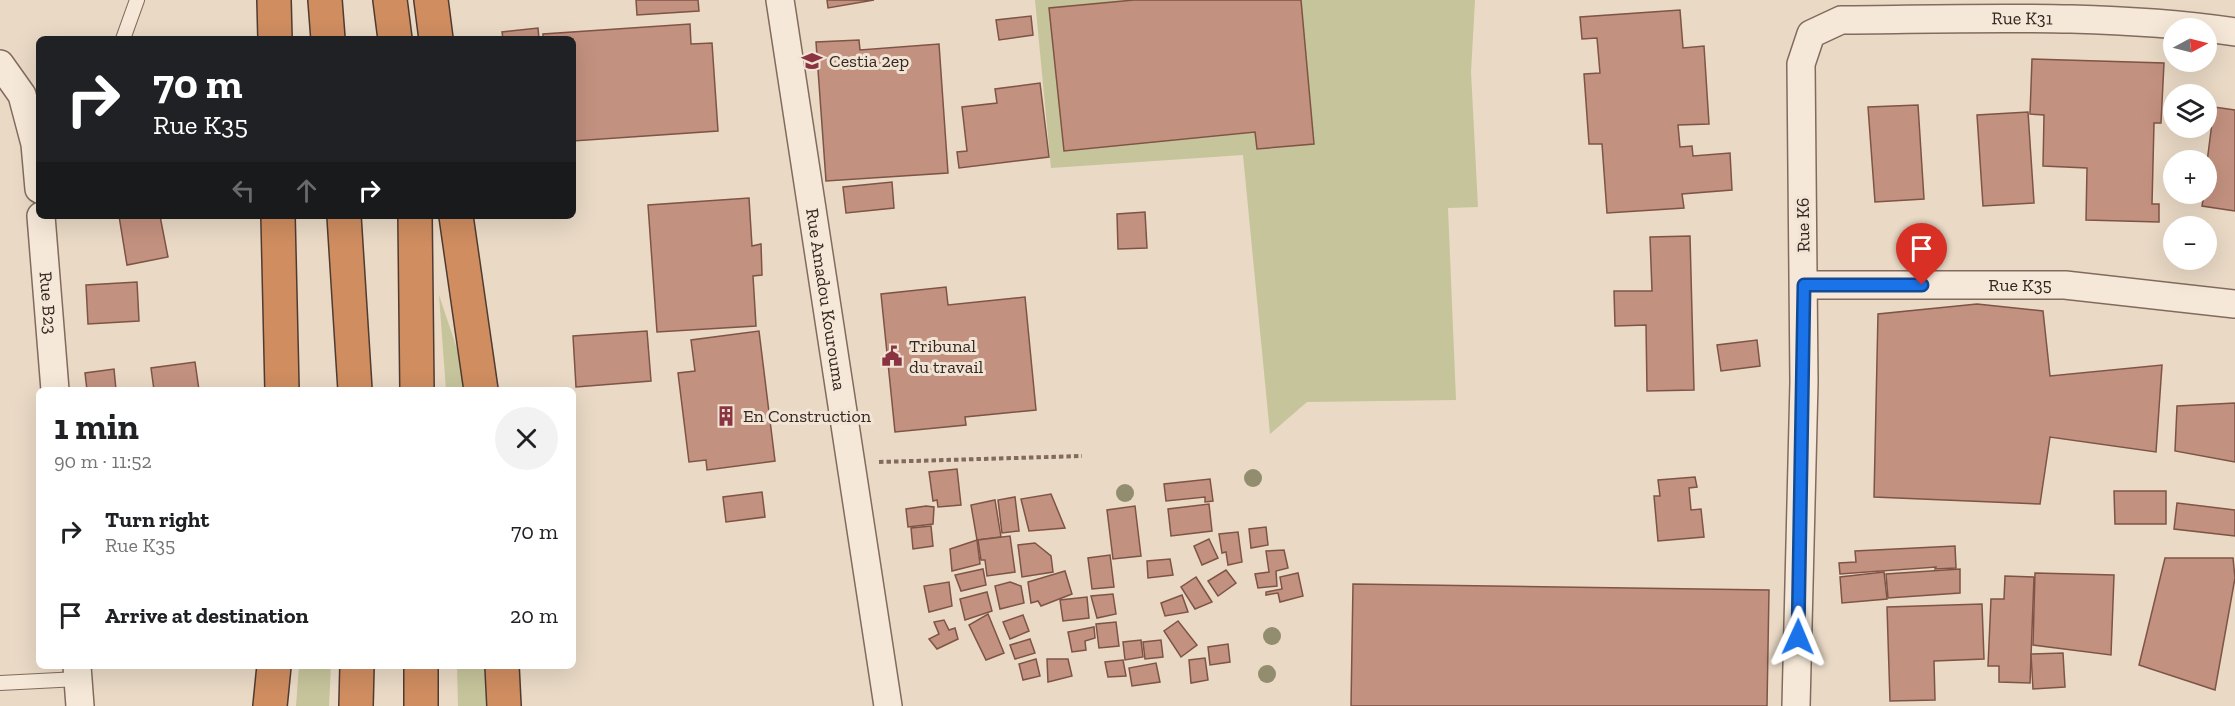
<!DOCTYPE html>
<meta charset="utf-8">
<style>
body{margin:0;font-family:"Zilla Slab",serif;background:#f2f2f2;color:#202124;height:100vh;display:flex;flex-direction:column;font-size:22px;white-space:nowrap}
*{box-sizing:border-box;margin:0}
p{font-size:20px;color:#757577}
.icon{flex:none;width:33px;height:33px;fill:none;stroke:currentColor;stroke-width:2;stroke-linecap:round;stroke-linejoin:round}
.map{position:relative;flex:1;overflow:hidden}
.side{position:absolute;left:36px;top:387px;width:540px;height:282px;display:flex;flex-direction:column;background:#fff;border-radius:9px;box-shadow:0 6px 24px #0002}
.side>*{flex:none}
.guide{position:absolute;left:36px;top:36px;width:540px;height:183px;border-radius:9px;box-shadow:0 6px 24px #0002;background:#202124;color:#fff;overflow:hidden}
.needle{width:39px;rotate:83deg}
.buttons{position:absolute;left:2163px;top:18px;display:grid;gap:12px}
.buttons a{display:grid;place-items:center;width:54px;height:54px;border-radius:50%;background:#fff;box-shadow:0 6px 24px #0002;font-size:30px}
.pin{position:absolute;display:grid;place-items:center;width:51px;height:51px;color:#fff;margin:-62px -26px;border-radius:50% 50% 50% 0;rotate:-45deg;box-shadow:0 0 6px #0007}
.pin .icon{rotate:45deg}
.me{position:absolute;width:66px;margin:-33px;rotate:1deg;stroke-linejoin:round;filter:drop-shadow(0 0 4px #0008)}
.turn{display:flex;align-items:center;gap:21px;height:126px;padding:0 18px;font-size:27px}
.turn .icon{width:78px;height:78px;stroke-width:2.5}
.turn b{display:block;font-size:42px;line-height:51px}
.lanes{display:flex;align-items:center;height:57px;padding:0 18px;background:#0003;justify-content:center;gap:30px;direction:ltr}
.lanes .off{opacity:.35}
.round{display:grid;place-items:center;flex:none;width:63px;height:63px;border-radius:32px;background:#f2f2f2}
.summary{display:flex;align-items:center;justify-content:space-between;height:102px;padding:0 18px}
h1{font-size:36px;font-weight:700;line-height:45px}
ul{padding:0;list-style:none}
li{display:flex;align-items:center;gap:18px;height:84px;padding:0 18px}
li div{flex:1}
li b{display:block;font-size:22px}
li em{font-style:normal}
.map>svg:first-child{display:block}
.green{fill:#c6c49b}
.building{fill:#c3917f;stroke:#7e5446;stroke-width:1.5}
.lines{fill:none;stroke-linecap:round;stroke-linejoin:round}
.service-casing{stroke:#826b5d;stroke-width:16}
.minor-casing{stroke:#826b5d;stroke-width:30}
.motorway-casing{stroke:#503b31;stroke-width:36}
.path{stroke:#826b5d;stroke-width:4;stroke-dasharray:4.5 3;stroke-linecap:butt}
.service{stroke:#f5e8d8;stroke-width:14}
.minor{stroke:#f5e8d8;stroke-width:27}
.motorway{stroke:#cf8d60;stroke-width:33}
.tree{fill:#928d6f}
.route-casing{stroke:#114b97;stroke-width:15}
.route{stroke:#1a73e8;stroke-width:10}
.labels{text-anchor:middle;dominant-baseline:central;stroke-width:6;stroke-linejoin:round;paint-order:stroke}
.street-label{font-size:18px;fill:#342620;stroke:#f1e4d4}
.poi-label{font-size:18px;fill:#342620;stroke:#f1e4d4;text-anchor:start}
</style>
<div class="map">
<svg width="2235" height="706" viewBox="0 0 2235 706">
<rect width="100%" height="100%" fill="#e9d9c5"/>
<g class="green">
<path d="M 1035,0 L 1475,0 L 1471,72 L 1478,207 L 1448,208 L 1456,400 L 1307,402 L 1270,434 L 1243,155 L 1051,168 Z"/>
<path d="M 439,295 L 467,379 L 467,390 L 446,390 Z"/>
<path d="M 299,666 L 331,666 L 329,706 L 296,706 Z"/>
<path d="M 457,666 L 485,666 L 486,706 L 458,706 Z"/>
</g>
<g class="building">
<path d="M 636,0 L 698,0 L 699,11 L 637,15 Z"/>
<path d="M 827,0 L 874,0 L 828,8 Z"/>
<path d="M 1134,0 L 1301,0 L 1314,144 L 1257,149 L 1255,132 L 1064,151 L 1049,8 Z"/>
<path d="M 1680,10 L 1683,48 L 1704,46 L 1709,124 L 1678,125 L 1680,147 L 1692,146 L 1693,156 L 1730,153 L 1732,190 L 1682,194 L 1684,208 L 1607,213 L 1602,144 L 1589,144 L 1584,74 L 1600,73 L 1597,38 L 1582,39 L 1580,17 Z"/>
<path d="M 1031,16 L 1033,35 L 999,40 L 996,20 Z"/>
<path d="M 690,24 L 691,44 L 712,43 L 718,131 L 573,141 L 573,39 L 543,39 L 543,34 Z"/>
<path d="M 538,28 L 539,39 L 503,39 L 502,32 Z"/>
<path d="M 859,40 L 860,50 L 939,44 L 948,173 L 826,181 L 816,42 Z"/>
<path d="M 2032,59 L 2164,63 L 2161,123 L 2154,123 L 2152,204 L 2159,204 L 2159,222 L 2086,220 L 2087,168 L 2043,166 L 2044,115 L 2030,114 Z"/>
<path d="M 1040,83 L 1049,157 L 959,168 L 957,152 L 967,151 L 962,107 L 997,103 L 995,89 Z"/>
<path d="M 1918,105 L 1924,199 L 1875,202 L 1868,107 Z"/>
<path d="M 2214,107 L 2235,110 L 2235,211 L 2202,206 L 2204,194 L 2206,194 L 2206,170 Z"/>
<path d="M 2028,112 L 2034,203 L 1983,206 L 1977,115 Z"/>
<path d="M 892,182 L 894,208 L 846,213 L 843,187 Z"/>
<path d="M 749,198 L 752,246 L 761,244 L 762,275 L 753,276 L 756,326 L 657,332 L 648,205 Z"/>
<path d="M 1145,212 L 1147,248 L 1118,249 L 1117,214 Z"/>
<path d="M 119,216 L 160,216 L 168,257 L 127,265 Z"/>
<path d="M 1690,236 L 1694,390 L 1647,391 L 1646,325 L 1615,326 L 1614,291 L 1652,291 L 1650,237 Z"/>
<path d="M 137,282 L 139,321 L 88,324 L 86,285 Z"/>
<path d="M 946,287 L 948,305 L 1025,297 L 1036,410 L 965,417 L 966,425 L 895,432 L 881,294 Z"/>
<path d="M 1977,304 L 2043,311 L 2050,376 L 2162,365 L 2156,452 L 2050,437 L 2040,504 L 1874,497 L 1878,314 Z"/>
<path d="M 647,331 L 651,381 L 576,387 L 573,336 Z"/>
<path d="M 759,331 L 775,461 L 707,470 L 706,460 L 689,462 L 678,373 L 695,371 L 691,340 Z"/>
<path d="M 1757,340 L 1760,366 L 1721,371 L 1717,345 Z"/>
<path d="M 195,362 L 199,390 L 154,390 L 151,368 Z"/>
<path d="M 114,369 L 116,390 L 87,390 L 85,373 Z"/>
<path d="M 2235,403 L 2235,462 L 2175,451 L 2177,406 Z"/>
<path d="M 957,469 L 961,505 L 938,507 L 937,500 L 933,501 L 929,472 Z"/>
<path d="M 1695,477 L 1697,487 L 1689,488 L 1691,510 L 1701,509 L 1704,537 L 1658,541 L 1654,496 L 1660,496 L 1658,480 Z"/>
<path d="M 1210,479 L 1213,501 L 1205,502 L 1205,497 L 1166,501 L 1164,484 Z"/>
<path d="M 2114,491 L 2166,491 L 2166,524 L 2115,524 Z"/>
<path d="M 762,492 L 765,517 L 726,522 L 723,497 Z"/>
<path d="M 1051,494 L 1065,528 L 1029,531 L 1021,499 Z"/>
<path d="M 1015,497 L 1019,531 L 1002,533 L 998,500 Z"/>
<path d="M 995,500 L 1001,537 L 977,540 L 971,505 Z"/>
<path d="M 2177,503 L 2235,510 L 2235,536 L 2174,529 Z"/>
<path d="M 1209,504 L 1212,531 L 1171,536 L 1168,509 Z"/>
<path d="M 926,506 L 934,507 L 933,524 L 908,527 L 906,509 Z"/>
<path d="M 1135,506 L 1141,556 L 1113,559 L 1107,510 Z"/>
<path d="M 931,526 L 933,546 L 913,549 L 911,528 Z"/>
<path d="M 1266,527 L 1268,545 L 1251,548 L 1249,529 Z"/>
<path d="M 1238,532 L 1242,562 L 1228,565 L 1226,552 L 1222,553 L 1219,534 Z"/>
<path d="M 1010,536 L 1015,572 L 987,576 L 985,560 L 981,560 L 978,540 Z"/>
<path d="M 1209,539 L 1218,558 L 1202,565 L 1194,546 Z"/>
<path d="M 977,540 L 980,564 L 952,571 L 950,549 Z"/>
<path d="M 1035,543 L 1051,556 L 1053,572 L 1022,577 L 1018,545 Z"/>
<path d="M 1955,546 L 1956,568 L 1935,569 L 1936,567 L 1840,574 L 1839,563 L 1856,562 L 1855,551 Z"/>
<path d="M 1284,550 L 1288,568 L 1276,571 L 1277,586 L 1258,588 L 1255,574 L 1269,572 L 1266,551 Z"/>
<path d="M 1110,555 L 1114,587 L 1092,589 L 1088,558 Z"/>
<path d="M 2165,558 L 2233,558 L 2235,578 L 2215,690 L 2139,665 Z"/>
<path d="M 1170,559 L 1173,575 L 1148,578 L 1147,561 Z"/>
<path d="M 983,569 L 986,585 L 961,591 L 955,575 Z"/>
<path d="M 1960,569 L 1960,593 L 1888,598 L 1886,574 Z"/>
<path d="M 1226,570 L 1236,583 L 1218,596 L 1208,581 Z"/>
<path d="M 1065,571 L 1072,594 L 1041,606 L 1038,601 L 1031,603 L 1028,582 Z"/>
<path d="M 1884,572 L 1887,599 L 1842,603 L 1840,577 Z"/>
<path d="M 1298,573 L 1303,596 L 1280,602 L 1278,593 L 1266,595 L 1266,592 L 1282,589 L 1280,577 Z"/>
<path d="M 2035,573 L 2114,575 L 2111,655 L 2033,645 Z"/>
<path d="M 2005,576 L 2034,577 L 2030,683 L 1999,682 L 1999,666 L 1988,666 L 1991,599 L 2004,599 Z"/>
<path d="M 1196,577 L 1212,602 L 1195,609 L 1181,587 Z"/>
<path d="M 949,582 L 952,606 L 929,612 L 924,586 Z"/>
<path d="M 1010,582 L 1021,586 L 1024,603 L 1000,609 L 995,586 Z"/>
<path d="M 1353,584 L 1769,590 L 1767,706 L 1351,706 Z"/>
<path d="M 987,592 L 992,611 L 965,620 L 960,599 Z"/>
<path d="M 1113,594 L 1116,614 L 1097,618 L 1091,596 Z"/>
<path d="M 1182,595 L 1188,612 L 1165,616 L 1161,603 Z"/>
<path d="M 1087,597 L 1089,618 L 1063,621 L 1060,600 Z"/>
<path d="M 1982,604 L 1984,659 L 1934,661 L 1935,700 L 1890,701 L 1887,607 Z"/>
<path d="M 988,614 L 1004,653 L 986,660 L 969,625 Z"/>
<path d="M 1023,615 L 1029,631 L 1010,639 L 1003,622 Z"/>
<path d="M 944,620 L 949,630 L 955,628 L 958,639 L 937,649 L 929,639 L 939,634 L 934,622 Z"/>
<path d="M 1178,621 L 1197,645 L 1181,657 L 1164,631 Z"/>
<path d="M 1116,622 L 1119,646 L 1099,648 L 1096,624 Z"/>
<path d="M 1094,627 L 1095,638 L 1085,641 L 1086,650 L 1072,652 L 1068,632 Z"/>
<path d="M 1030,639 L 1035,653 L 1015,659 L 1010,645 Z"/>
<path d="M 1141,640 L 1143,657 L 1125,660 L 1123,642 Z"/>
<path d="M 1161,640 L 1163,657 L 1145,659 L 1143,642 Z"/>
<path d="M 1228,644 L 1230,662 L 1210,665 L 1208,647 Z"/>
<path d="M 2063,653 L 2065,687 L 2033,689 L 2031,654 Z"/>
<path d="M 1205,658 L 1208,680 L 1191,683 L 1189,660 Z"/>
<path d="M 1036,659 L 1040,676 L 1023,680 L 1019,664 Z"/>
<path d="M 1047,659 L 1068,659 L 1072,676 L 1048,682 Z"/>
<path d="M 1123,660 L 1126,676 L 1108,677 L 1105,662 Z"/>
<path d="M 1156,663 L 1160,682 L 1132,686 L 1129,668 Z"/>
</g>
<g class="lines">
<g class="service-casing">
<g id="service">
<path d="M 123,39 L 137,0"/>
<path d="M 0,683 L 78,679"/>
</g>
</g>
<g class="minor-casing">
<g id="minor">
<path id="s1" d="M 780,0 L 888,706"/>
<path d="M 0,64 L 22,95 L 35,144 L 39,189"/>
<path id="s2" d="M 41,216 L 55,390"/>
<path id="s3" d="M 1804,285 L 2065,285 L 2235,304"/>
<path d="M 77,666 L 80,706"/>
<path id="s4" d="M 1796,706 L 1804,382 L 1801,64 L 1811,34 L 1841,20 C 1972,19 2105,13 2235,32"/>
</g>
</g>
<g class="motorway-casing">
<g id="motorway">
<path d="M 274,0 L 275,39"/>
<path d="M 325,0 L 328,39"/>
<path d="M 390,0 L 395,39"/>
<path d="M 431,0 L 436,39"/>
<path d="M 278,216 L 282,390"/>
<path d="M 344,216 L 355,390"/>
<path d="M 415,216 L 417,390"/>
<path d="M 456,216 L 481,390"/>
<path d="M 502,666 L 504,706"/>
<path d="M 270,706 L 274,666"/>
<path d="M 356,706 L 357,666"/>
<path d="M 421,706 L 421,666"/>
</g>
</g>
<path class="path" d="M 879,462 L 1082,456"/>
<use href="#service" class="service"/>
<use href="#minor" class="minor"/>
<use href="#motorway" class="motorway"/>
</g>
<g class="tree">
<circle cx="1253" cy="478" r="9"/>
<circle cx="1125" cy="493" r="9"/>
<circle cx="1272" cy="636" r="9"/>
<circle cx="1267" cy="674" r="9"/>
</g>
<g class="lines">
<g class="route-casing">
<path id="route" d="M 1798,637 L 1804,285 L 1922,285"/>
</g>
<use href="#route" class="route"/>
</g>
<defs>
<g id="school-bare" transform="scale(1.62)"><path d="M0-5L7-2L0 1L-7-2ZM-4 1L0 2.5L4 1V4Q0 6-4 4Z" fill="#8a3442" stroke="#f1e4d4" stroke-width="2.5" paint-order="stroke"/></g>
<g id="civic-bare" transform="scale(1.62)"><path d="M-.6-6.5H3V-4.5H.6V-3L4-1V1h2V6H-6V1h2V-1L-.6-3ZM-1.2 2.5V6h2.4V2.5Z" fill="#8a3442" stroke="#f1e4d4" stroke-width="2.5" paint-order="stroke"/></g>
<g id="building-bare" transform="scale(1.62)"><path d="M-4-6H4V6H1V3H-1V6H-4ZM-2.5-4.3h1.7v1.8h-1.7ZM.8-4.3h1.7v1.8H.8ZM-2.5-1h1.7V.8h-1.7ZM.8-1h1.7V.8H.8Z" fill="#8a3442" stroke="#f1e4d4" stroke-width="2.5" paint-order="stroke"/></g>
</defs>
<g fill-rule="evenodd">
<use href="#school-bare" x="812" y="61"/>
<use href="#civic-bare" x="892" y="356"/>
<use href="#building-bare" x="726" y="416"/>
</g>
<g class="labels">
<g class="street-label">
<text stroke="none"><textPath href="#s4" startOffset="888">Rue K31</textPath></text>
<text transform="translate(1803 225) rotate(-91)">Rue K6</text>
<text stroke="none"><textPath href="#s3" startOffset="216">Rue K35</textPath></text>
<text stroke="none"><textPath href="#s1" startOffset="303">Rue Amadou Kourouma</textPath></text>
<text stroke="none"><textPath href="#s2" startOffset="87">Rue B23</textPath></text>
</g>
<g class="poi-label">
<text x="829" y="61">Cestia 2ep</text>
<text x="909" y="346">Tribunal<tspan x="909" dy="21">du travail</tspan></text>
<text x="743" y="416">En Construction</text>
</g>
</g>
</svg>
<div class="buttons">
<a><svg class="needle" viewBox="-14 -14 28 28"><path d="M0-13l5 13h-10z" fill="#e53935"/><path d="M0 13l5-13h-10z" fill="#757577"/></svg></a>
<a><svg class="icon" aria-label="layers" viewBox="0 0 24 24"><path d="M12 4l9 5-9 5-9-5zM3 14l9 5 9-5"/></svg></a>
<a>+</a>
<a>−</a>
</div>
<div class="pin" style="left:1922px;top:285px;background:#d93025"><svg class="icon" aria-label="arrive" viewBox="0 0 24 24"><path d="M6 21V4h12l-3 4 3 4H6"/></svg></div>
<svg class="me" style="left:1798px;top:637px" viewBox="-20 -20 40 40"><path d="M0-17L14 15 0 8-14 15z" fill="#1a73e8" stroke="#fff" stroke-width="4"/></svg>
<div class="guide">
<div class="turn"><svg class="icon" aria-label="right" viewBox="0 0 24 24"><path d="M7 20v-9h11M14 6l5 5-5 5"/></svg><div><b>70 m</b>Rue K35</div></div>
<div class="lanes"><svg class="icon off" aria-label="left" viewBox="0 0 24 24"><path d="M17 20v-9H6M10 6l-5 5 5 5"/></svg><svg class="icon off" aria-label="ahead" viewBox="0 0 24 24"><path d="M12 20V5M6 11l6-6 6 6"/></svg><svg class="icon" aria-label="right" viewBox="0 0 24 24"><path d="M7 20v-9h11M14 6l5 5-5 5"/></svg></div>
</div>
<section class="side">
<div class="summary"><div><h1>1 min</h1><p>90 m · 11:52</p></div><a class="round"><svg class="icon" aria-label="close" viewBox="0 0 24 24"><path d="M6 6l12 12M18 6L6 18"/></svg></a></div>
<ul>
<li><svg class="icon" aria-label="right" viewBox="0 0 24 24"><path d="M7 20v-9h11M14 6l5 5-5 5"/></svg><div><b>Turn right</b><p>Rue K35</p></div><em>70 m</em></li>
<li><svg class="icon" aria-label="arrive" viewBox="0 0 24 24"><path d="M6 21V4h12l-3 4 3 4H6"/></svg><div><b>Arrive at destination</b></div><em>20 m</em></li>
</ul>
</section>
</div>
